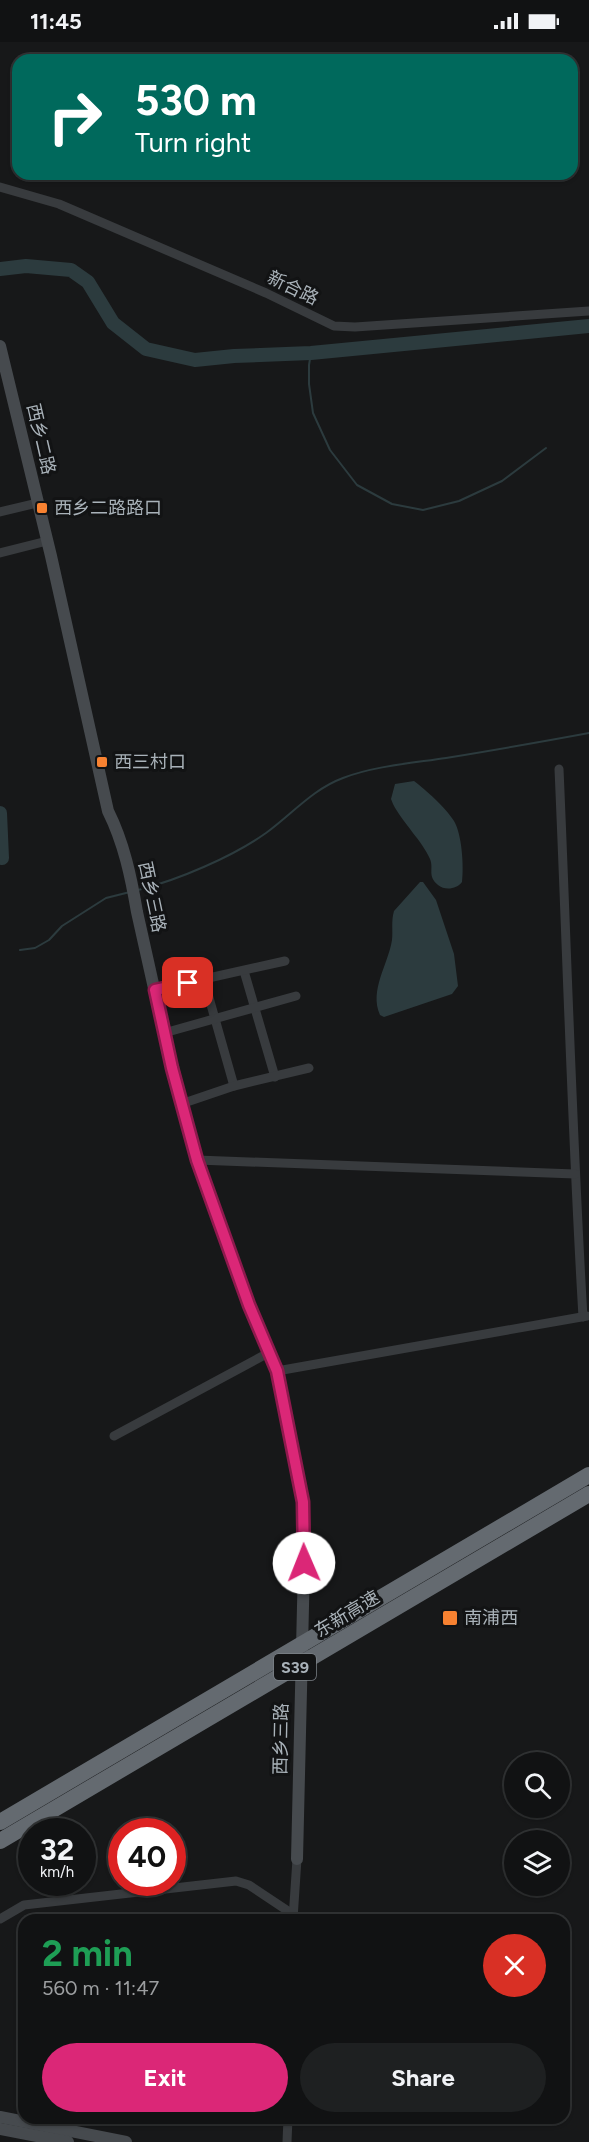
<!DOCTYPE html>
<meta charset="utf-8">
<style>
body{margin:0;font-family:Figtree,"Noto Sans SC",sans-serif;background:#1e2021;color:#f1f3f6;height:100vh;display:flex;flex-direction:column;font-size:22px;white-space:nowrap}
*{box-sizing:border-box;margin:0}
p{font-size:20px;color:#9c9ea0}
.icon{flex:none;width:33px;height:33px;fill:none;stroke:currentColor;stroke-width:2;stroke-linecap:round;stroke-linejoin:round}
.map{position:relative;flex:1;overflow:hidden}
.panel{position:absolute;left:18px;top:1872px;width:552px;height:210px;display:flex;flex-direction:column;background:#111213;border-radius:18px;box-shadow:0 2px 4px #0004,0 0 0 2px #303233}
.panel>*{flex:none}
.hud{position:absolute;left:12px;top:12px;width:566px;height:126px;border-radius:18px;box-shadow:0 2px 4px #0004,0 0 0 2px #303233;background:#00695c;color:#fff;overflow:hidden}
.tools{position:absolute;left:504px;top:1710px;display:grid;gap:12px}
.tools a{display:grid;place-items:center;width:66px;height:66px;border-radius:50%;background:#111213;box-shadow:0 2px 4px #0004,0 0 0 2px #303233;font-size:30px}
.speed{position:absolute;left:18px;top:1776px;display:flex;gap:12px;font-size:30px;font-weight:700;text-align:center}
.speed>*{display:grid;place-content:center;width:78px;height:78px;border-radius:50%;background:#111213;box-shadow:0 2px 4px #0004,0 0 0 2px #303233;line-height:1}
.speed small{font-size:15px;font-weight:400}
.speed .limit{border:9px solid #d22;background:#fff;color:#111}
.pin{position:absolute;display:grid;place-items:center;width:51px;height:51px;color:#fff;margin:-26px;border-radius:12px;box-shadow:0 3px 9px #0006}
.me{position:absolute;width:66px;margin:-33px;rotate:359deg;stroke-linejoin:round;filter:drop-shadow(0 0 4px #0008)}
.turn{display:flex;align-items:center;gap:21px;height:126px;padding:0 24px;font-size:27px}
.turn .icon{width:78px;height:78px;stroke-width:2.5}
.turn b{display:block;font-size:42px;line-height:51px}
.round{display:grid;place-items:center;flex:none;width:63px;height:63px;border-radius:32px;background:#1e2021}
.headline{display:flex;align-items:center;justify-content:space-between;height:102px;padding:0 24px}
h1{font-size:36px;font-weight:700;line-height:45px;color:#1e9e55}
.primary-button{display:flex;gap:12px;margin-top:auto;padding:12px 24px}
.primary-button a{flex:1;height:69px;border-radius:36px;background:#db2777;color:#fff;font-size:24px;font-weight:700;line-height:69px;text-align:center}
.primary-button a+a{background:#1e2021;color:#f1f3f6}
.status{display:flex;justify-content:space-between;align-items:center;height:42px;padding:0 30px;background:#111213;direction:ltr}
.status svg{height:16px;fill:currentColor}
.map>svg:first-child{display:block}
.water{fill:#2c3b3e}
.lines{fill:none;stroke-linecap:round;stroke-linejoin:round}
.stream{stroke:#2c3b3e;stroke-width:2}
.river{stroke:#2c3b3e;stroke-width:14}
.street{stroke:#383b3e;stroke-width:9}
.secondary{stroke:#464a4e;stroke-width:12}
.highway-bridge{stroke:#646a70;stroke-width:16}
.route-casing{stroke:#8e194d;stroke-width:15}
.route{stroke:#db2777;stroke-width:10}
.poi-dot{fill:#f88231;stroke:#121314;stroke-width:2}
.labels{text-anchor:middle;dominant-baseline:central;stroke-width:6;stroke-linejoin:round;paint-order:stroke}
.shield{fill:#121314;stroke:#7c8288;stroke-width:1.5}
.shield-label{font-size:16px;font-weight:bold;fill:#a9b2b9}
.street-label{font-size:18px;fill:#a9b2b9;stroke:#121314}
.poi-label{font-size:18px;fill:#a9b2b9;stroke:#121314;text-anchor:start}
</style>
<div class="status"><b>11:45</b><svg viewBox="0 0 49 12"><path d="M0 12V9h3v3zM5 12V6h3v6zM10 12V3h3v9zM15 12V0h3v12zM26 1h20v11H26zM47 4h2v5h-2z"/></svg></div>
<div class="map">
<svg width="589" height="2100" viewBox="0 0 589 2100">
<rect width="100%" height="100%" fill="#171819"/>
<g class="water">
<path d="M 414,739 C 426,748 446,766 454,779 C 462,792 464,825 462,840 C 457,847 445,849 438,843 C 427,834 434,827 430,817 C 423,800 402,780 393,762 L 391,757 L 395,742 Z"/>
<path d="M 420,840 L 423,840 L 436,858 L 454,912 L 458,944 L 452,952 L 384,975 L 380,973 C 369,948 388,923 392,898 C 393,888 391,879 394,869 Z"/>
</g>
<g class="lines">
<g class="stream">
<path d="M 311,311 L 309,323 L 309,342 L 313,371 L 330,408 L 357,443 L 392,462 L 423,468 L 459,459 L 502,439 L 546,406"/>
<path d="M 138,848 C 178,838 232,815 266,791 C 292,772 313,747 343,736 C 374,724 413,721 446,716 C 494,708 541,700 589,691"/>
<path d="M 20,908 L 35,906 L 49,898 L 62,884 L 106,856 L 130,850"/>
</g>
<g class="river">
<path d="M 0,227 L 26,224 L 71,228 L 88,240 L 113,281 L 146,307 L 195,318 L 234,314 L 311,311 L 589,284"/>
<path d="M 0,771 L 2,816"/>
</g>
<g class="street">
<path d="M 0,145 L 59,162 L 266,251 L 334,284 L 355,285 L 589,269"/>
<path d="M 0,470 L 37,461"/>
<path d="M 0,511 L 47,499"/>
<path d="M 559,727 C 567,909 572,1092 583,1275"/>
<path d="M 244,929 L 275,1035"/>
<path d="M 204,938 L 234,1044"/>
<path d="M 155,948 L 285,919"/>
<path d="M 164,991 L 296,954"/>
<path d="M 181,1062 L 234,1044 L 309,1026"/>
<path d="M 197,1118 L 575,1132"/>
<path d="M 277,1329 L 587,1274"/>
<path d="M 114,1394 L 270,1310"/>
<path d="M 0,1877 L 24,1863 L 236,1839 L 249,1843 L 294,1873"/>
<path d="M 293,1877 L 297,1817"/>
<path d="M 287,2100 L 288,2076"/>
</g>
<g class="secondary">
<path d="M 0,304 L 51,514 L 108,769 C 124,801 131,835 137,870 L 164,991 L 197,1118 L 249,1263 L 277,1329 L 303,1459 L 304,1522 L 297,1817"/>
<path d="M 0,2075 L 126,2100"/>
<path d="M 0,2087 L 68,2100"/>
</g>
<g class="highway-bridge">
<path d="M 0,1780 L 589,1433"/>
<path d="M 0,1799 L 589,1452"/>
</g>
</g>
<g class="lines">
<g class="route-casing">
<path id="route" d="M 188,941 L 155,948 L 172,1026 L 197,1118 L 249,1263 L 277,1329 L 303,1460 L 304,1521"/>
</g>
<use href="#route" class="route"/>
</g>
<g class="poi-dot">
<rect x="36" y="460" width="12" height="12" rx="3"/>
<rect x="96" y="714" width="12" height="12" rx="3"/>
<rect x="442" y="1568" width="16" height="16" rx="3"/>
</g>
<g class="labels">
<rect class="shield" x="274" y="1612" width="42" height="26" rx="4.5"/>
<g class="shield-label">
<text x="295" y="1625">S39</text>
</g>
<g class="street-label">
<text transform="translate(293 246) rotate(26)">新合路</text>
<text transform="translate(41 397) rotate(77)">西乡二路</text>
<text transform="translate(152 855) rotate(78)">西乡三路</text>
<text transform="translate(347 1572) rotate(-31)">东新高速</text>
<text transform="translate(281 1697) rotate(-89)">西乡三路</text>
</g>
<g class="poi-label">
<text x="54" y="466">西乡二路路口</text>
<text x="114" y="720">西三村口</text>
<text x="464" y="1576">南浦西</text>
</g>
</g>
</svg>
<div class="tools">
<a><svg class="icon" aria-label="search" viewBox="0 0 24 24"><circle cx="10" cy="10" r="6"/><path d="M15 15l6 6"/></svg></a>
<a><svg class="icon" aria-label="layers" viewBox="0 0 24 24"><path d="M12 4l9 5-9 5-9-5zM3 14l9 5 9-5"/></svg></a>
</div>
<div class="speed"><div>32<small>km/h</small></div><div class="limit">40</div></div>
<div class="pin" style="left:188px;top:941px;background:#d93025"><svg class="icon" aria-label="arrive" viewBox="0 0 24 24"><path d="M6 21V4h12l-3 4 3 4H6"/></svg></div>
<svg class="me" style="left:304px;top:1521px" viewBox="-20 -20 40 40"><circle r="19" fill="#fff"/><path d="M0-13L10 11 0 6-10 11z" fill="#db2777"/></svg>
<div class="hud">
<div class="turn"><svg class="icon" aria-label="right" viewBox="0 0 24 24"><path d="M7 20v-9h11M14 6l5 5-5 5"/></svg><div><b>530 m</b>Turn right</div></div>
</div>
<section class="panel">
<div class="headline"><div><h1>2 min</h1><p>560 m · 11:47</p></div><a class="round" style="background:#d93025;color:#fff"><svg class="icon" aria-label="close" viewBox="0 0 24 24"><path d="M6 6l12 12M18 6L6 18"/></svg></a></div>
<div class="primary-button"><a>Exit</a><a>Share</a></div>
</section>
</div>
